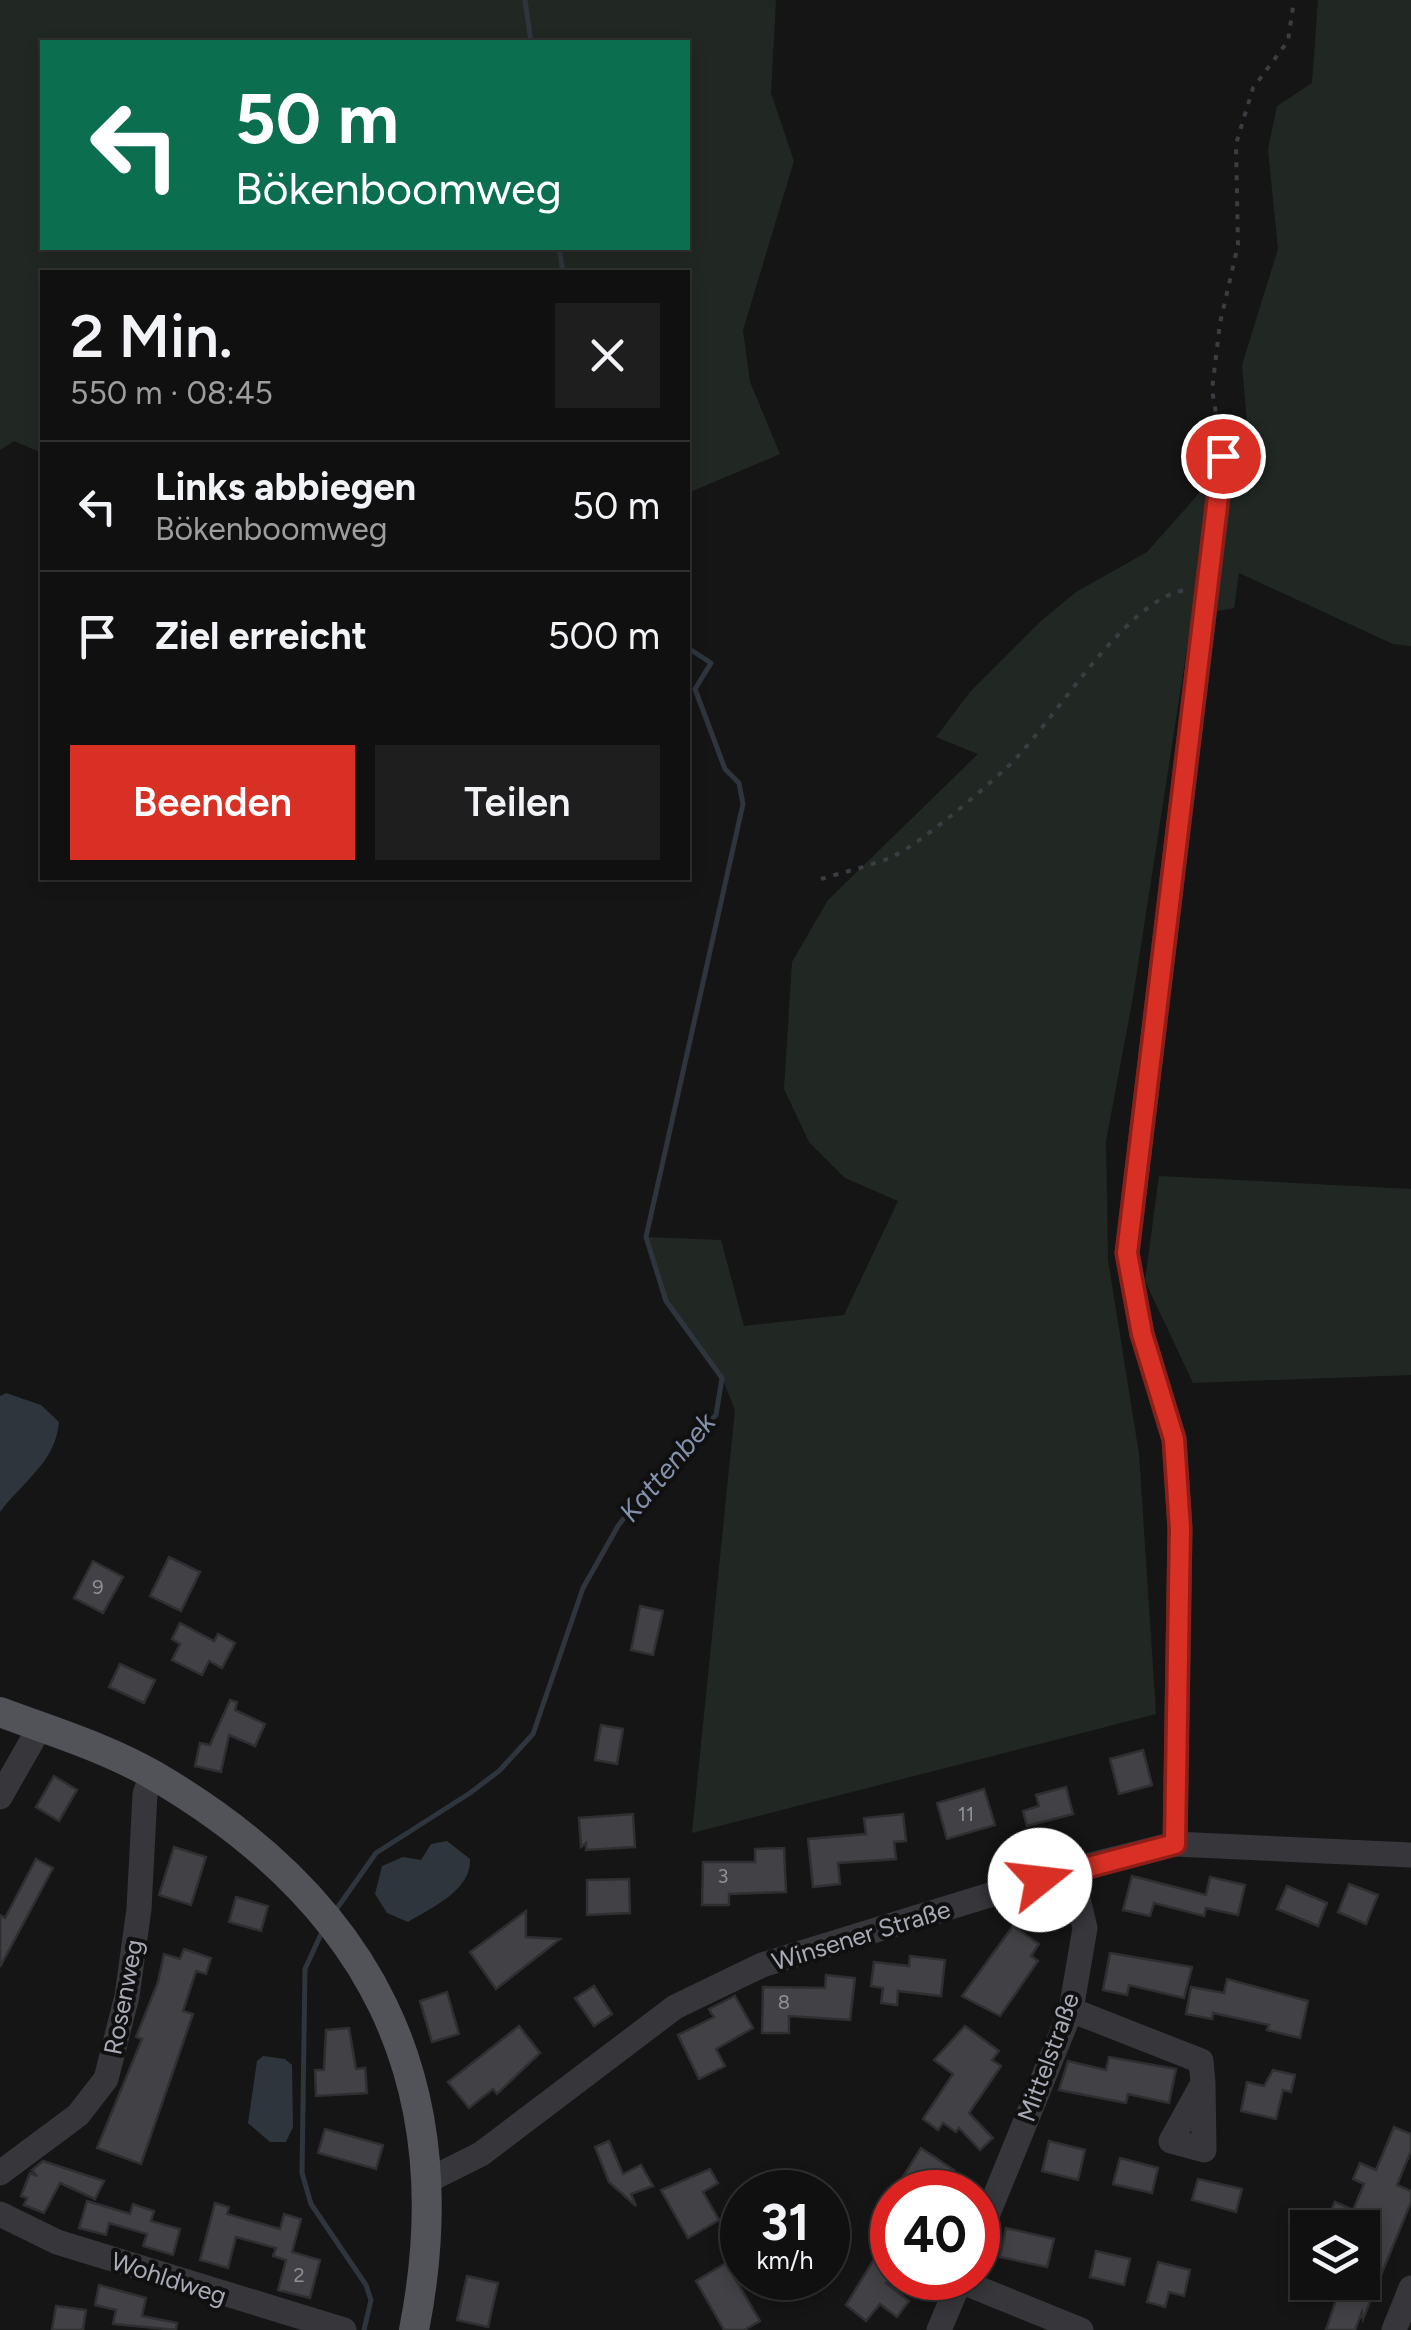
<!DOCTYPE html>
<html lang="de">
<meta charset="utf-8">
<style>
body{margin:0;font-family:Figtree,sans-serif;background:#1e1e1e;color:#f1f3f6;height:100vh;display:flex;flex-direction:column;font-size:38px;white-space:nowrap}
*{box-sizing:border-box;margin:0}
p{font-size:32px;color:#9c9d9f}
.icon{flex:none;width:55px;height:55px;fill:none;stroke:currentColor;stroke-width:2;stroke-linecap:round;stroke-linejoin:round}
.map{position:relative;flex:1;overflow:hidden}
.details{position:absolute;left:40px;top:270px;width:650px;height:610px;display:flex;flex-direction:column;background:#101010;border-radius:0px;box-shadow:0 5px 15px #0003,0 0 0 2px #303030}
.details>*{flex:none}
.top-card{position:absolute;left:40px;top:40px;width:650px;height:210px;border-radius:0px;box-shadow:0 5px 15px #0003,0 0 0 2px #303030;background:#0b6e4f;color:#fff;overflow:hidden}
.controls{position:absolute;left:1290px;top:2210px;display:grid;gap:20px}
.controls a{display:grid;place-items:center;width:90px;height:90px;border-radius:0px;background:#101010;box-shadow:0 5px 15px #0003,0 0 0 2px #303030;font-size:50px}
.speed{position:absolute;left:720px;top:2170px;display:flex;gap:20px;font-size:50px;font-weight:700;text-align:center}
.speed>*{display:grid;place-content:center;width:130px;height:130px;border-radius:50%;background:#101010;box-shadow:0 5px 15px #0003,0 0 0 2px #303030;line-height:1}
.speed small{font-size:25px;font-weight:400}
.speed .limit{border:15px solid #d22;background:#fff;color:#111}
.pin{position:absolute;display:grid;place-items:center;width:85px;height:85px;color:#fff;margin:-42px;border:5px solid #fff;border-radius:50%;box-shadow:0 2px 10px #0007}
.me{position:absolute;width:110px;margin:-55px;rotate:74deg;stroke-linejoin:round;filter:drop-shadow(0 0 8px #0008)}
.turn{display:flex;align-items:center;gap:35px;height:210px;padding:0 30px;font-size:45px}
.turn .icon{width:130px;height:130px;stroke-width:2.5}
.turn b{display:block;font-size:70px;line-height:85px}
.round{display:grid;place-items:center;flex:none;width:105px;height:105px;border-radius:0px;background:#1e1e1e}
.summary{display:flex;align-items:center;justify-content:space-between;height:170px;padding:0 30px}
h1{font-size:60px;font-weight:600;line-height:75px}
.cta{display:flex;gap:20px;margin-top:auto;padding:20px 30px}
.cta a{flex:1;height:115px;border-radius:0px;background:#d93025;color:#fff;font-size:40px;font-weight:600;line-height:115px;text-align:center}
.cta a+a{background:#1e1e1e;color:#f1f3f6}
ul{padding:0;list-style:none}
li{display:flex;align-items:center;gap:30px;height:130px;padding:0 30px;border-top:2px solid #303030}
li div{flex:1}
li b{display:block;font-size:38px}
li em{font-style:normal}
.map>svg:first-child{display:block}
.green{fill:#212823;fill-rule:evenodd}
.water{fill:#2f353d}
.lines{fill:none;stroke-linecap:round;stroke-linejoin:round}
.stream{stroke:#2f353d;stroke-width:5}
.building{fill:#424246;stroke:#2f2f32;stroke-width:2.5}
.path{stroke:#3c3d42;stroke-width:4;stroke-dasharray:5 8;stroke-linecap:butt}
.minor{stroke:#36363b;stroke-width:25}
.major{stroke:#525359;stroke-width:30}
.route-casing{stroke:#8d1f18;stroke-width:25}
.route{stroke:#d93025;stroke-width:18}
.labels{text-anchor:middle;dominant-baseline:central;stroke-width:8;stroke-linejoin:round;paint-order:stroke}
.number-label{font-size:20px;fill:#8e9099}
.street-label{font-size:25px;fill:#a8aab5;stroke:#101011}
.water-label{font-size:28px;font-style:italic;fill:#8391ac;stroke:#101011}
</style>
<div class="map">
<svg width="1411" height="2330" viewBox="0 0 1411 2330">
<rect width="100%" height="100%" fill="#151516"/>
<g class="green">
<path d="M 0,0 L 776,0 L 771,93 L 794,161 L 743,330 L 750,382 L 780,454 L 688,493 L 688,272 L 42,272 L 42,453 L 14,441 L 0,450 ZM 42,42 L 688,42 L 688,248 L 42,248 Z"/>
<path d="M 1318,0 L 1411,0 L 1411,646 L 1393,644 L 1239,573 L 1234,608 L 1192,616 L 1133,997 L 1106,1141 L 1108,1260 L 1139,1454 L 1156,1714 L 692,1833 L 735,1410 L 722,1378 L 666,1301 L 646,1237 L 721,1240 L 744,1326 L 844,1315 L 898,1201 L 845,1178 L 809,1142 L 784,1089 L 792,962 L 828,900 L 978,754 L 936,737 L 970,692 L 1041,621 L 1076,592 L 1147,552 L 1195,498 L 1223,457 L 1251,466 L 1242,365 L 1278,249 L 1268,149 L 1277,106 L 1312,83 Z"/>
<path d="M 1159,1176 L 1411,1189 L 1411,1375 L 1193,1383 L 1145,1281 Z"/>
</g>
<g class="water">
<path d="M 6,1393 L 41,1405 L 59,1422 C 56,1462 22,1482 0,1512 L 0,1396 Z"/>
<path d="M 447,1841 L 470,1859 C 472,1890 431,1908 408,1922 L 387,1913 L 375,1894 L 382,1866 L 403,1857 L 421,1860 L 431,1844 Z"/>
<path d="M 263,2056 L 285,2059 L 292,2065 L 293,2127 L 286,2142 L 270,2142 L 248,2123 L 257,2061 Z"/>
</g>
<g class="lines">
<g class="stream">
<path d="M 525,0 L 531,42"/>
<path d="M 559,248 L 563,272"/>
<path d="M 333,1914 L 376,1853 L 470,1793 L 499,1771 L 533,1734 L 583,1588 L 618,1526 L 664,1465 L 716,1415 L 722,1378 L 666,1301 L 646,1237 L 743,804 L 739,783 L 725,769 L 695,689 L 711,663 L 688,648"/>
<path d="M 322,1932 L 305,1969 L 302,2173 L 311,2204 L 366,2285 L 371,2300 L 364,2330"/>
</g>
</g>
<g class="building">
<path d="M 169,1557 L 200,1572 L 181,1611 L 150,1596 Z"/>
<path d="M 93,1561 L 123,1577 L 103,1613 L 74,1598 Z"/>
<path d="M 640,1606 L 663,1611 L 653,1655 L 631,1650 Z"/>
<path d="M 180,1623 L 214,1641 L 218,1634 L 235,1643 L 222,1668 L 209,1661 L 202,1675 L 172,1660 L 180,1644 L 172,1639 Z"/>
<path d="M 120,1664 L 155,1680 L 144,1703 L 109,1687 Z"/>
<path d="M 230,1700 L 237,1702 L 235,1710 L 265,1724 L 255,1746 L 229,1735 L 221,1772 L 195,1766 L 200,1743 L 210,1745 Z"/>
<path d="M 601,1725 L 623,1729 L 617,1764 L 595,1760 Z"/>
<path d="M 1143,1750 L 1152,1785 L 1119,1794 L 1110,1759 Z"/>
<path d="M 54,1776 L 77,1790 L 59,1821 L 36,1807 Z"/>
<path d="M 1066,1787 L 1073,1814 L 1027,1826 L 1023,1811 L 1039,1806 L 1036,1795 Z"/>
<path d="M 984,1789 L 995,1825 L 947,1839 L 937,1803 Z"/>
<path d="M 633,1814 L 635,1847 L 586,1850 L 586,1843 L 581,1847 L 579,1818 Z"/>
<path d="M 903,1814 L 906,1841 L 894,1842 L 896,1859 L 838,1863 L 840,1884 L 813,1887 L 808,1839 L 866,1834 L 864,1818 Z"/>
<path d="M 174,1847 L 206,1857 L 191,1905 L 159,1895 Z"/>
<path d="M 784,1848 L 786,1892 L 729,1894 L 729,1905 L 702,1905 L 703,1862 L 755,1862 L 755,1849 Z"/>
<path d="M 36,1859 L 53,1868 L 0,1967 L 0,1915 L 5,1918 Z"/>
<path d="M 1132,1876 L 1206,1895 L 1210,1877 L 1245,1885 L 1238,1915 L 1206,1908 L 1204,1916 L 1154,1903 L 1150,1916 L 1123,1910 Z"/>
<path d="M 629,1879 L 630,1913 L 587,1915 L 587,1880 Z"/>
<path d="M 1349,1884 L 1378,1895 L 1366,1924 L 1338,1912 Z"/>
<path d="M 1287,1886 L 1327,1903 L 1318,1926 L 1277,1909 Z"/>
<path d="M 236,1897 L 268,1906 L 261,1931 L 229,1922 Z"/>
<path d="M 526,1911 L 526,1937 L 560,1939 L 496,1989 L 470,1952 Z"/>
<path d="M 1013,1926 L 1039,1944 L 1031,1956 L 1038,1961 L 1000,2016 L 962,1996 Z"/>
<path d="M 184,1949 L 211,1958 L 206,1974 L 196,1971 L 183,2011 L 193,2014 L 141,2164 L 97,2148 L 142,2039 L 136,2037 L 158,1982 L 164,1954 L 180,1959 Z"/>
<path d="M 1110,1953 L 1192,1967 L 1184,1998 L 1129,1985 L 1127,1995 L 1103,1990 Z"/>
<path d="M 910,1956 L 945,1960 L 941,1996 L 898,1991 L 897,2005 L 881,2003 L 883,1988 L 871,1986 L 874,1962 L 909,1966 Z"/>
<path d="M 826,1975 L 855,1978 L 850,2020 L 789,2016 L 789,2033 L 762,2033 L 763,1987 L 825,1988 Z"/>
<path d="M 1227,1979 L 1308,2001 L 1300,2038 L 1267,2030 L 1269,2025 L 1213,2013 L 1212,2019 L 1186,2014 L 1191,1987 L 1224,1993 Z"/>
<path d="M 594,1986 L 612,2014 L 594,2026 L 575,1998 Z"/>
<path d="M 447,1992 L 459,2034 L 432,2042 L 420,2001 Z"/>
<path d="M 735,1996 L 753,2028 L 716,2049 L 725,2066 L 699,2079 L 678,2035 L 714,2017 L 709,2009 Z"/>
<path d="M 519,2026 L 540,2053 L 497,2094 L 493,2089 L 469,2108 L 448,2082 Z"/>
<path d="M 965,2026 L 999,2051 L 992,2060 L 1001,2066 L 969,2113 L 993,2138 L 980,2150 L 959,2128 L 956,2132 L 943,2123 L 938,2130 L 923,2119 L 953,2074 L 934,2060 Z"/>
<path d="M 349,2028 L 356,2069 L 365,2068 L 367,2093 L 316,2096 L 315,2070 L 324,2070 L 326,2030 Z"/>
<path d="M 1109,2057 L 1176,2069 L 1169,2103 L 1128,2094 L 1126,2103 L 1059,2090 L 1068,2061 L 1106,2070 Z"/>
<path d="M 1273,2070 L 1295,2075 L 1291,2092 L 1283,2090 L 1276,2119 L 1241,2111 L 1247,2082 L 1264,2086 Z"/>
<path d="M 1394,2127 L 1411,2134 L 1411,2151 L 1397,2185 L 1411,2191 L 1411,2202 L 1363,2319 L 1362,2312 L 1355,2330 L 1326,2330 L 1342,2282 L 1362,2282 L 1362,2228 L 1335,2228 L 1339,2219 L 1329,2215 L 1335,2202 L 1353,2210 L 1364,2184 L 1353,2179 L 1360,2163 L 1376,2170 Z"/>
<path d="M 325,2129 L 383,2145 L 376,2169 L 318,2153 Z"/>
<path d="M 609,2141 L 623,2174 L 641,2165 L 653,2186 L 631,2194 L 636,2206 L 609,2182 L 595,2147 Z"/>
<path d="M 1049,2141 L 1085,2150 L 1078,2180 L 1042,2171 Z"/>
<path d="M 921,2148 L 954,2170 L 940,2192 L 920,2192 L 901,2180 Z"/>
<path d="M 1120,2158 L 1158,2168 L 1152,2193 L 1113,2184 Z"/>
<path d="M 43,2161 L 104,2181 L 95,2199 L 60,2183 L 44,2213 L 24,2205 L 27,2198 L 21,2196 L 30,2173 L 37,2176 L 32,2170 Z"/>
<path d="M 710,2169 L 718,2183 L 703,2192 L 719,2220 L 688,2238 L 661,2190 Z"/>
<path d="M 1198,2179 L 1242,2189 L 1236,2212 L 1192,2200 Z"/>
<path d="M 87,2201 L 130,2214 L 133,2204 L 154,2211 L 151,2221 L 180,2229 L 173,2255 L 143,2246 L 147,2234 L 109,2223 L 106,2235 L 79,2228 Z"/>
<path d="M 215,2203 L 229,2207 L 227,2214 L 280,2229 L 284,2214 L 301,2219 L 292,2252 L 320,2260 L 310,2298 L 278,2290 L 286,2260 L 273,2256 L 276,2248 L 236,2237 L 228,2268 L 200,2260 Z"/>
<path d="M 892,2227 L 892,2256 L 886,2264 L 892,2274 L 886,2283 L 909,2301 L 897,2317 L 880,2304 L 866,2321 L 846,2305 L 876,2256 L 885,2263 L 873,2253 Z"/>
<path d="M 1006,2228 L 1054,2239 L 1047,2267 L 1000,2257 Z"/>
<path d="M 1096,2251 L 1130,2259 L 1124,2285 L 1090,2277 Z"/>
<path d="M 1158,2262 L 1190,2270 L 1184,2296 L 1169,2292 L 1165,2307 L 1147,2302 Z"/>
<path d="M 726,2263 L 760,2321 L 744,2330 L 724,2330 L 696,2281 Z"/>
<path d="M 467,2276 L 498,2283 L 488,2327 L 457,2320 Z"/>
<path d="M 99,2285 L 146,2298 L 142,2316 L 177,2323 L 176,2330 L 113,2324 L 116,2310 L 95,2305 Z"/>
<path d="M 56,2306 L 86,2310 L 83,2330 L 52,2330 Z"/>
</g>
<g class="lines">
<g class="path">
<path d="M 1220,437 L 1212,390 L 1220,323 L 1238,245 L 1236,144 L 1253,88 L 1288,41 L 1294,0"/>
<path d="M 821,879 C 844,872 871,866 894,856 C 923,841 977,795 1003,771 C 1051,729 1123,599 1186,590"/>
</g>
<g class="minor">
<path d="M 0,1797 L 40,1727"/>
<path d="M 1175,1844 L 1180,1529 L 1174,1439 L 1142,1334 L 1127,1253 L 1223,457"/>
<path d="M 1071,2010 L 1201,2061 L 1203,2083 L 1171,2141 L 1204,2150 L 1203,2083"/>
<path d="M 0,2173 L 78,2115 L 106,2079 L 127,1996 L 139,1909 L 145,1794 L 152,1774"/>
<path d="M 427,2181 L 481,2154 L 675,2007 L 762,1965 L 1071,1870 L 1175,1844 L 1411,1855"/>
<path d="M 0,2214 L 57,2242 L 344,2330"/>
<path d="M 978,2238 L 1071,2010 L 1085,1928 L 1071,1870"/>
<path d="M 960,2281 L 1081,2330"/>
<path d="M 939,2330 L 961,2278"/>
<path d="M 1394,2330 L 1411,2288"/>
</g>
<path class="major" d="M 0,1712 C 51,1731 107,1748 155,1776 C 370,1902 463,2081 414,2330"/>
</g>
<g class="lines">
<g class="route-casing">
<path id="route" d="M 1040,1880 L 1175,1844 L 1180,1528 L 1174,1439 L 1142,1334 L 1127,1253 L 1223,456"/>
</g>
<use href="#route" class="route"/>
</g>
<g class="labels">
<g class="number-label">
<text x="98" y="1587">9</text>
<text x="966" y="1814">11</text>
<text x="723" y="1876">3</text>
<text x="784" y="2002">8</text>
<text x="299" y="2275">2</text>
</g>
<g class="street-label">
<text transform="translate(861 1935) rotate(-17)">Winsener Straße</text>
<text transform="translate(123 1997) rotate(-79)">Rosenweg</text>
<text transform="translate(1048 2057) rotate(-70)">Mittelstraße</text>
<text transform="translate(169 2278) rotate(18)">Wohldweg</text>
</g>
<g class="water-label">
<text transform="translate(667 1467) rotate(-50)">Kattenbek</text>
</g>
</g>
</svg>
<div class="controls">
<a><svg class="icon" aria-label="layers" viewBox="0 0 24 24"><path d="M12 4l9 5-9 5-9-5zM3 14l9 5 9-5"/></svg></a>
</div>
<div class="speed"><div>31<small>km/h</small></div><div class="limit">40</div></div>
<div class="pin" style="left:1223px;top:456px;background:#d93025"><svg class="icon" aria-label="arrive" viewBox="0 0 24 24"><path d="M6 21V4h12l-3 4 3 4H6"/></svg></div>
<svg class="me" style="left:1040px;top:1880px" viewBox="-20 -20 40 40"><circle r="19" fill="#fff"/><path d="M0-13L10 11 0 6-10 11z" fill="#d93025"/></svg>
<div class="top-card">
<div class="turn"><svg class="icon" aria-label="left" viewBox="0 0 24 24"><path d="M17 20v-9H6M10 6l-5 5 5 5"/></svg><div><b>50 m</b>Bökenboomweg</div></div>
</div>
<section class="details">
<div class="summary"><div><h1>2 Min.</h1><p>550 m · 08:45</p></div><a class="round"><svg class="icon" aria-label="close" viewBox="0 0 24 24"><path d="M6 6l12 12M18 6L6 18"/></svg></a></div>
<ul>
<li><svg class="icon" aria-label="left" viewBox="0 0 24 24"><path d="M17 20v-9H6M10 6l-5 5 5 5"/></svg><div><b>Links abbiegen</b><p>Bökenboomweg</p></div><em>50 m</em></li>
<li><svg class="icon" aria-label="arrive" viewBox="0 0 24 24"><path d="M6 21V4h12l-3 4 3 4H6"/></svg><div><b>Ziel erreicht</b></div><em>500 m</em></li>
</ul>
<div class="cta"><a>Beenden</a><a>Teilen</a></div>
</section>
</div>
